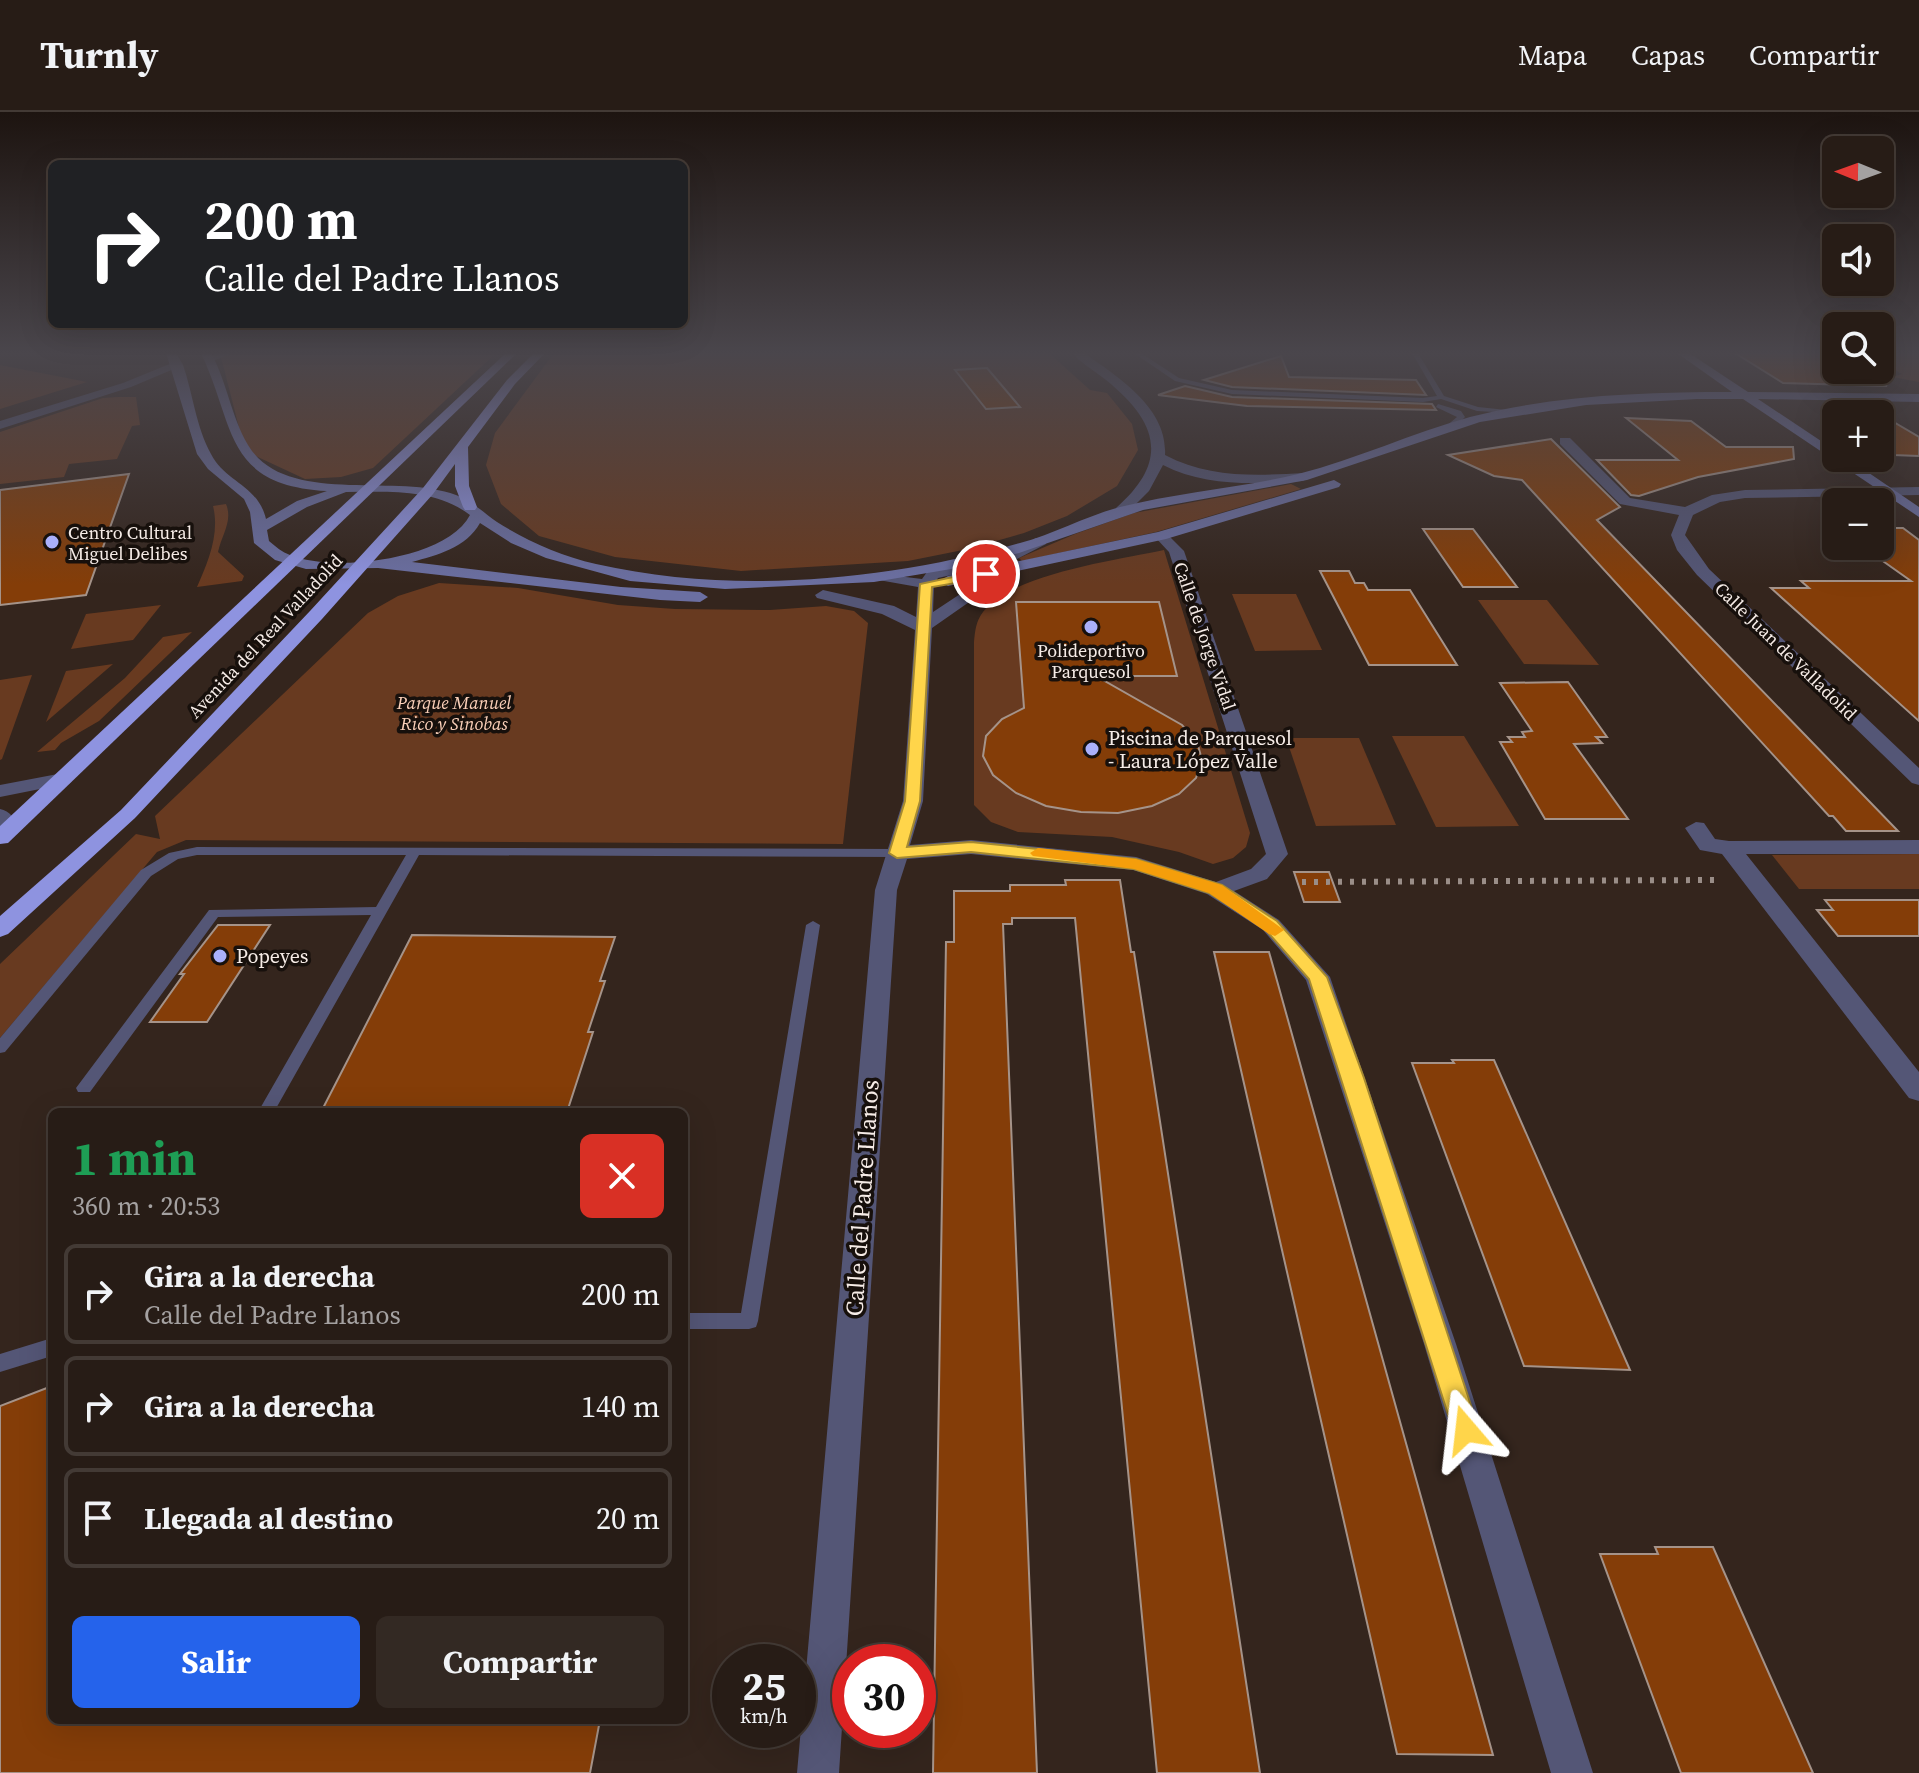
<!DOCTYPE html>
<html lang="es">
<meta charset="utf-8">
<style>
body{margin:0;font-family:"Source Serif 4",serif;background:#332923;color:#f1f3f6;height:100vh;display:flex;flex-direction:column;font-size:30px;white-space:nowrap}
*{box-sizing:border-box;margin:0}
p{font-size:26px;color:#a4a1a1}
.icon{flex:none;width:44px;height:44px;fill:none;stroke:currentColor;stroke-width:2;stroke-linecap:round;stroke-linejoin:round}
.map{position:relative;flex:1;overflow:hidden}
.drawer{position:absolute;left:48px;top:996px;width:640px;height:616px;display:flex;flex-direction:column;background:#271c16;border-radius:12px;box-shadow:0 8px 32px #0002,0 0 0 2px #433a35}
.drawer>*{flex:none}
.banner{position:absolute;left:48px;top:48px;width:640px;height:168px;border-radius:12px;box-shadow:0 8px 32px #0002,0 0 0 2px #433a35;background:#202124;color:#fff;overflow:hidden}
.needle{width:52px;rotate:271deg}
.tools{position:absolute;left:1822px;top:24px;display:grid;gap:16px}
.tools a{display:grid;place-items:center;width:72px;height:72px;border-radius:12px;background:#271c16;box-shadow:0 8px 32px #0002,0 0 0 2px #433a35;font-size:40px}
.speed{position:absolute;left:712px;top:1532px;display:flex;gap:16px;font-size:40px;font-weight:700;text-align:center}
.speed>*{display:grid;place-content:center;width:104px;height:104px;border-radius:50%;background:#271c16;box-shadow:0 8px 32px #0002,0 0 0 2px #433a35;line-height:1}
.speed small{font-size:20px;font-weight:400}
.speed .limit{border:12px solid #d22;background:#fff;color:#111}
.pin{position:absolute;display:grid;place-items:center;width:68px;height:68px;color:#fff;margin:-34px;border:4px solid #fff;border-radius:50%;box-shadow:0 2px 8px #0007}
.me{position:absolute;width:88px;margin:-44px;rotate:343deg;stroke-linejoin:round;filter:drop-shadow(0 0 6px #0008)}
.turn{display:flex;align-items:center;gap:28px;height:168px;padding:0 24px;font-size:36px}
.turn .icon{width:104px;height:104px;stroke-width:2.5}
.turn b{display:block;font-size:56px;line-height:68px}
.round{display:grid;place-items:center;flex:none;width:84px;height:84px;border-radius:12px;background:#332923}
.head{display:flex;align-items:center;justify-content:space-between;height:136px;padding:0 24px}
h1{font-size:48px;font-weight:700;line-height:60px;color:#1e9e55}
.cta{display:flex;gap:16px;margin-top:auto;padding:16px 24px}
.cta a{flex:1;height:92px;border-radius:12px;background:#2563eb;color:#fff;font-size:32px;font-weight:700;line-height:92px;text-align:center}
.cta a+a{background:#332923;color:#f1f3f6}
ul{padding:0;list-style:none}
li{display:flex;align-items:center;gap:24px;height:100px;margin:0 16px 12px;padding:0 8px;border:4px solid #433a35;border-radius:12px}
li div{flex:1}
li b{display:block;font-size:30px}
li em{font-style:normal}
header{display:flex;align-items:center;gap:48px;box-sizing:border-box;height:112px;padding:0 40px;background:#271c16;border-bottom:2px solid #433a35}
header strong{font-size:38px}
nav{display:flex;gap:44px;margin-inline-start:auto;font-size:28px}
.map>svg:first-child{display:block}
.green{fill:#683a20}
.building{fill:#843d08;stroke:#a59389;stroke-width:2}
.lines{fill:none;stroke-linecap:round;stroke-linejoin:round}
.lane{fill:#545676;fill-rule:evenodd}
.street{fill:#545676;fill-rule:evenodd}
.secondary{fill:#6b6fa1;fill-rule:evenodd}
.highway{fill:#8e93e0;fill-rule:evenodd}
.rail{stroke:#9a8e88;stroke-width:6;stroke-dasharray:4 8;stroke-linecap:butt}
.route{fill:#ffd54a;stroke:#a68a30;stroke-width:2}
.slow{fill:#f59e0b}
.poi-dot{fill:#aab0fb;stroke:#17100c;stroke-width:3}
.labels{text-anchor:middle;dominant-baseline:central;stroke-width:7;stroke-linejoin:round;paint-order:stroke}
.far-poi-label{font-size:18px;fill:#f6ece7;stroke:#17100c;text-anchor:start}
.far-street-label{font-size:18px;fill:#f6ece7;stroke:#17100c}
.far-park-label{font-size:18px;font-style:italic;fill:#fbd0b9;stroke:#17100c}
.poi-label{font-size:20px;fill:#f6ece7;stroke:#17100c;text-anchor:start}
.near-street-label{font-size:24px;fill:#f6ece7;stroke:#17100c}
</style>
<header>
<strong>Turnly</strong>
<nav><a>Mapa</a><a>Capas</a><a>Compartir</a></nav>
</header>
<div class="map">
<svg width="1919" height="1661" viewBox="0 0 1919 1661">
<rect width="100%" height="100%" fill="#34251d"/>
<g class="green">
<path d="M 220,241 L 496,241 L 373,356 L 341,365 L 305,367 L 245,339 Z"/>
<path d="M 554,241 L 1049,241 L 1090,278 L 1107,281 L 1132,312 L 1138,338 L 1117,374 L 1067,404 L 1024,421 L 968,437 L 908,449 L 741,459 L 615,445 L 539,424 L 501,392 L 486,353 L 495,321 Z"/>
<path d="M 1880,241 L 1919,241 L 1919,270 L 1893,265 L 1902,262 L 1880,249 Z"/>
<path d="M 0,253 L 87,270 L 0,297 Z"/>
<path d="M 118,285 L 136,285 L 140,313 L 132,314 L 117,347 L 69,352 L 64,365 L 0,372 L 0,320 L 103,286 Z"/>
<path d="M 1291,372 L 1301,377 L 1156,420 L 1022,449 L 1019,446 L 1075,422 L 1134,401 Z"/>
<path d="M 226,392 C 233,409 222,422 218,440 L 244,464 L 242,469 L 197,475 C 208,450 220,422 213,394 Z"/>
<path d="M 1164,438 L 1250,721 L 1246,735 L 1233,746 L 1213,752 L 1179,740 L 1112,725 L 1018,720 L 991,710 L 974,693 L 974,530 C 975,519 976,509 983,500 C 1012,462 1117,448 1164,438 Z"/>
<path d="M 439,471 L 518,476 L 618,493 L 675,497 L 770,498 L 826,494 L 854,499 L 868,511 L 843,732 L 186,728 L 157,740 L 0,926 L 0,852 L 136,722 L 160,727 L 155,704 L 368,501 L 398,484 Z"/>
<path d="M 1232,482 L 1296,482 L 1322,538 L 1255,539 Z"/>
<path d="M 1478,488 L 1547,488 L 1599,553 L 1524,552 Z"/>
<path d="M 161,493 L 133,528 L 71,537 L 86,502 Z"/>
<path d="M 192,520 L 99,609 L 61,631 L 55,638 L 37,640 L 125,566 L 163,525 Z"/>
<path d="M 113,552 L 46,610 L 66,559 Z"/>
<path d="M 32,563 L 2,647 L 0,648 L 0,568 Z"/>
<path d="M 1392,624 L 1464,624 L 1519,714 L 1436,715 Z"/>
<path d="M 1286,626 L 1359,626 L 1396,713 L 1316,714 Z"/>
<path d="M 1919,742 L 1919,777 L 1799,777 L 1772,743 Z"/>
</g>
<g class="building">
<path d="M 1735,241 L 1828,241 L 1836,245 L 1836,258 L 1859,258 L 1887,274 L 1783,271 Z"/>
<path d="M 1281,244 L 1289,265 L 1416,268 L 1426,283 L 1232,275 L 1204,268 Z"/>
<path d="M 987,256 L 1020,295 L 986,297 L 955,258 Z"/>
<path d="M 1185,274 L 1232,285 L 1432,292 L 1436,298 L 1247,294 L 1158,283 Z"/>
<path d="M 1880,302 L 1919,325 L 1919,344 L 1893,343 L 1880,335 Z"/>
<path d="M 1626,306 L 1691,309 L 1726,335 L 1793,335 L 1794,347 L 1698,365 L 1639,384 L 1631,383 L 1597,348 L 1678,348 Z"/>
<path d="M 1551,327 L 1620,395 L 1597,408 L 1898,719 L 1846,719 L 1833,704 L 1829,704 L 1522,368 L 1494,364 L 1448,343 Z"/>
<path d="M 129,362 L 86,483 L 0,493 L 0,378 Z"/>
<path d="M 1880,416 L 1903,416 L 1919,428 L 1919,609 L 1771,476 L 1809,476 L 1801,469 L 1911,469 L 1880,447 Z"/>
<path d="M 1423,417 L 1473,417 L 1517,475 L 1463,475 Z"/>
<path d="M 1320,459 L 1349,459 L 1355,471 L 1364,471 L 1368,478 L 1410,478 L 1457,553 L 1369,553 Z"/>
<path d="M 1016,490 L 1159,490 L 1177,564 L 1096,564 L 1182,613 L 1197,630 L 1202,648 L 1196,666 L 1179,682 L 1152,694 L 1118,701 L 1081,700 L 1046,694 L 1016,681 L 993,663 L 983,644 L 986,624 L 1002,607 L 1024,596 Z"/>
<path d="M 1568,570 L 1607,625 L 1596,625 L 1602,631 L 1574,632 L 1628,707 L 1545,707 L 1500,630 L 1512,630 L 1508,625 L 1525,625 L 1522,620 L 1532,619 L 1500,571 Z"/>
<path d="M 1294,760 L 1329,760 L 1340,790 L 1304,790 Z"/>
<path d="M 1065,768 L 1120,768 L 1131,840 L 1134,840 L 1260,1661 L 1157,1661 L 1075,806 L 1012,806 L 1012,812 L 1003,812 L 1037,1661 L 933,1661 L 946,830 L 954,830 L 954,779 L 1010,779 L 1010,773 L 1066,773 Z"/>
<path d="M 1825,788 L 1919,788 L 1919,824 L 1838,824 L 1817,798 L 1833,798 Z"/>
<path d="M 218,813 L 270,813 L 207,910 L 150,910 L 184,862 L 180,862 Z"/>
<path d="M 412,823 L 615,825 L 600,869 L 605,869 L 588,920 L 593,920 L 567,1000 L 321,1000 Z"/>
<path d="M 1214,840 L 1269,840 L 1493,1643 L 1397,1642 Z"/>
<path d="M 1452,948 L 1494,948 L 1630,1258 L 1524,1254 L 1412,951 L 1454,951 Z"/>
<path d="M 52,1274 L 52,1608 L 600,1608 L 590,1661 L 0,1661 L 0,1294 Z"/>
<path d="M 1655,1435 L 1713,1435 L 1813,1661 L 1681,1661 L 1600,1442 L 1658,1442 Z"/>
</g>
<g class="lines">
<g class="lane">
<path d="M 1134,241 L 1141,241 L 1179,266 L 1232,278 L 1423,286 L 1437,284 L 1412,241 L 1418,241 L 1444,284 L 1478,295 L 1516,299 L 1512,301 L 1477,299 L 1441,287 L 1423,290 L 1232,282 L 1175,269 Z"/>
<path d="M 1438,292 L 1461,299 L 1465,305 L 1451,319 L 1445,319 L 1445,315 L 1457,305 L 1436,295 Z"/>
<path d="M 197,735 L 897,737 L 903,741 L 897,745 L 419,743 L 274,1000 L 258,1000 L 371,803 L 218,805 L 90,980 L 78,980 L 76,976 L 209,798 L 376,795 L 406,743 L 197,743 L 178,747 L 151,764 L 5,940 L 0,941 L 0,926 L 141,758 L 169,741 Z"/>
<path d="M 813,809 L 820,813 L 758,1209 L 756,1215 L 749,1217 L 684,1217 L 684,1201 L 741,1201 L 806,813 Z"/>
<path d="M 52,1226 L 52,1244 L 0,1260 L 0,1242 Z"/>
</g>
<g class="street">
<path d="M 218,241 L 233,241 L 210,250 L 205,247 Z"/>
<path d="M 1072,241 L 1084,241 C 1118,265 1168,296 1165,343 C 1209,366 1255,364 1303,361 L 1310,365 L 1303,369 C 1256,372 1206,375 1163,353 L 1149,379 L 1126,402 L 1116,402 L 1116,396 C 1170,349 1158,310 1106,268 C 1095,259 1081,251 1072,241 Z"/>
<path d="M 177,249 L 183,252 L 181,254 L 131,275 L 0,317 L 0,309 L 123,271 Z"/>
<path d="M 1560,326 L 1570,326 L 1630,386 L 1685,395 L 1712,383 L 1745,378 L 1919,375 L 1919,383 L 1745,386 L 1720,390 L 1693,403 L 1685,423 L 1709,457 L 1919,656 L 1919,673 L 1912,671 L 1697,463 L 1677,438 L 1671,423 L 1679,403 L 1620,392 L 1560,332 Z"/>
<path d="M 1161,420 L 1166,421 L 1184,439 L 1288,742 L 1267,767 L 1234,779 L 1279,808 L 1330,865 L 1456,1232 L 1593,1661 L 1551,1661 L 1424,1232 L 1306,868 L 1263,818 L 1207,782 L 1133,758 L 971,742 L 907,747 L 897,778 L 839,1661 L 797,1661 L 875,778 L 903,689 L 915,518 L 882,502 L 817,486 L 815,483 L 823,478 L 894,494 L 916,505 L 918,475 L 873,467 L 873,461 L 922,467 L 927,460 L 1003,443 L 1036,426 L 1046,426 L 1046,432 L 1013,449 L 938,466 L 934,472 L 933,500 L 1001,455 L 1007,453 L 1015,458 L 932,516 L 923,689 L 910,733 L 971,728 L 1136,745 L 1216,770 L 1251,757 L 1266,742 L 1169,440 L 1154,424 Z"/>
<path d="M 63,661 L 73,667 L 70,671 L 0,685 L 0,673 Z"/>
<path d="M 0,697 C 10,699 15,707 21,716 L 18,721 L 10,722 L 0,717 Z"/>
<path d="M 1696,710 L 1704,711 L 1715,727 L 1729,729 L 1919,728 L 1919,742 L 1746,742 L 1919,960 L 1919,989 L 1909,986 L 1722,742 L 1700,738 L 1685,716 Z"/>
</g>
<g class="secondary">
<path d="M 166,241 L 176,241 L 183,253 C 193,282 196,315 211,342 C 225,370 258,373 266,407 L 297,389 L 327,379 C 223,373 236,315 201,241 L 211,241 C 227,270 231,304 248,333 C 285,395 396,360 456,383 C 472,389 484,401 497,410 C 527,429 561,444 596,452 C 733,483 885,469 1020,431 C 1054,422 1086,404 1120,395 C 1179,380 1240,376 1298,362 C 1357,347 1412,321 1470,305 C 1555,283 1645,280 1732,280 L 1677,241 L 1689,241 L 1748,280 L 1919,282 L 1919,290 L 1758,287 L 1836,339 L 1836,346 L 1847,346 L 1919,395 L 1919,405 L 1743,287 L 1697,287 L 1586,293 L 1480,310 L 1307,368 L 1143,398 L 1019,441 L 963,455 L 874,470 L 725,477 L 630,469 L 546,446 L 511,431 L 480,411 C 466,436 437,443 412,450 L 621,475 L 700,480 L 708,485 L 700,490 L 660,488 L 378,456 L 306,457 L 275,448 L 254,431 L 250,400 L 244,387 L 208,357 L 197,342 ZM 346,380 C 389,380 434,376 470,403 C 447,448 333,461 290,443 C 282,440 276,435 269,429 L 267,418 L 307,395 Z"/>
<path d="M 1334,368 L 1341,372 L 1339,375 L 1166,427 L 948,474 L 940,469 L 948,464 L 1158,420 Z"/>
</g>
<g class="highway">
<path d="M 506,241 L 517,241 L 8,731 L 0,732 L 0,714 Z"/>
<path d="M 534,241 L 545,241 L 515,272 L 468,335 L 469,374 L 477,395 L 475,398 L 465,398 L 463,395 L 455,374 L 455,352 L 433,382 L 322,507 L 135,706 L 8,822 L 0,825 L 0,804 L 121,698 L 310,499 L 423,376 L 507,268 Z"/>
</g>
<path class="rail" d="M 1302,770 L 1714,768"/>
</g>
<linearGradient id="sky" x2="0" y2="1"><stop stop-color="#1d1410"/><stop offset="0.51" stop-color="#4a464c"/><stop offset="1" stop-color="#4a464c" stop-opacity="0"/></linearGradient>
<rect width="1919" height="473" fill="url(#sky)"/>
<path class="route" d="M 986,458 L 991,459 L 991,465 L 932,475 L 920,689 L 907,735 L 971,730 L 1136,747 L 1222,773 L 1277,809 L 1327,865 L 1364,966 L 1479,1318 L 1476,1327 L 1466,1331 L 1457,1327 L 1453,1318 L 1309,867 L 1265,817 L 1209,781 L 1134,757 L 971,740 L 897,746 L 889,741 L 905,689 L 920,472 Z"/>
<path class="slow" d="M 1038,736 L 1136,747 L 1222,773 L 1284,818 L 1275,824 L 1269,822 L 1209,781 L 1134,757 L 1033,744 L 1030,741 Z"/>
<g class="poi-dot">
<circle cx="52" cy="430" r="8"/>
<circle cx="1091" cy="515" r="8"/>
<circle cx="1092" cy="637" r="8"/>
<circle cx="220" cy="844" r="8"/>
</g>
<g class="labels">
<g class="far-poi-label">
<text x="68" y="420">Centro Cultural<tspan x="68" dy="21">Miguel Delibes</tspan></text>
<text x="1091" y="538" text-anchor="middle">Polideportivo<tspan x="1091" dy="21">Parquesol</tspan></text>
</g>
<g class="far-street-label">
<text transform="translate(265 524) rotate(-47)">Avenida del Real Valladolid</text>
<text transform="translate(1205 524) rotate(71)">Calle de Jorge Vidal</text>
<text transform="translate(1786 539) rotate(44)">Calle Juan de Valladolid</text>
</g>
<g class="far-park-label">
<text x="454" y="590">Parque Manuel<tspan x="454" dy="21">Rico y Sinobas</tspan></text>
</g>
<g class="poi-label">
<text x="1108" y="626">Piscina de Parquesol<tspan x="1108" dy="23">- Laura López Valle</tspan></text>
<text x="236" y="844">Popeyes</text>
</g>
<g class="near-street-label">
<text transform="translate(862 1086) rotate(-86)">Calle del Padre Llanos</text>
</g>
</g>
</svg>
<div class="tools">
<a><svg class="needle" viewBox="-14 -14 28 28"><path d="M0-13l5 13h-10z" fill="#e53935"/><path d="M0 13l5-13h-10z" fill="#a4a1a1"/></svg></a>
<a><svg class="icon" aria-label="sound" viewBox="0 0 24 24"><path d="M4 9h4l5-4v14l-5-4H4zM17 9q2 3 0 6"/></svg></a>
<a><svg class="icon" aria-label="search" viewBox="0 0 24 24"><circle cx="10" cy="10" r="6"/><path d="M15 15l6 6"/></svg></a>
<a>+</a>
<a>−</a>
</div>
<div class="speed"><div>25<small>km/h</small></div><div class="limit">30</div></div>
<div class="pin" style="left:986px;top:462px;background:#d93025"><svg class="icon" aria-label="arrive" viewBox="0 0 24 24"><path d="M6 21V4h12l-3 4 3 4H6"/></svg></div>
<svg class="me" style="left:1466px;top:1318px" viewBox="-20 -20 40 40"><path d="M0-17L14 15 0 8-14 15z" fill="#ffd54a" stroke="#fff" stroke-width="4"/></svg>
<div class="banner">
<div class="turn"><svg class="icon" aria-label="right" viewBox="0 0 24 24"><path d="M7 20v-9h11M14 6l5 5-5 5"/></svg><div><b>200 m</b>Calle del Padre Llanos</div></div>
</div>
<section class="drawer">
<div class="head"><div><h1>1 min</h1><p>360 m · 20:53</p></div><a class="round" style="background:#d93025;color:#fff"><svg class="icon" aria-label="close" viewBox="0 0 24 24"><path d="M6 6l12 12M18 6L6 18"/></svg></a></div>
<ul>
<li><svg class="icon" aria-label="right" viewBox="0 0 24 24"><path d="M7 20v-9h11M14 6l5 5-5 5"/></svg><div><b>Gira a la derecha</b><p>Calle del Padre Llanos</p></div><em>200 m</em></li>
<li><svg class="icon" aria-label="right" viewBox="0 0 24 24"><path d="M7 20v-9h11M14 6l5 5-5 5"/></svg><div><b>Gira a la derecha</b></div><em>140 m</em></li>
<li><svg class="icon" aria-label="arrive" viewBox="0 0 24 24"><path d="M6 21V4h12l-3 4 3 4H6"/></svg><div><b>Llegada al destino</b></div><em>20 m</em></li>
</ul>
<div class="cta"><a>Salir</a><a>Compartir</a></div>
</section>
</div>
